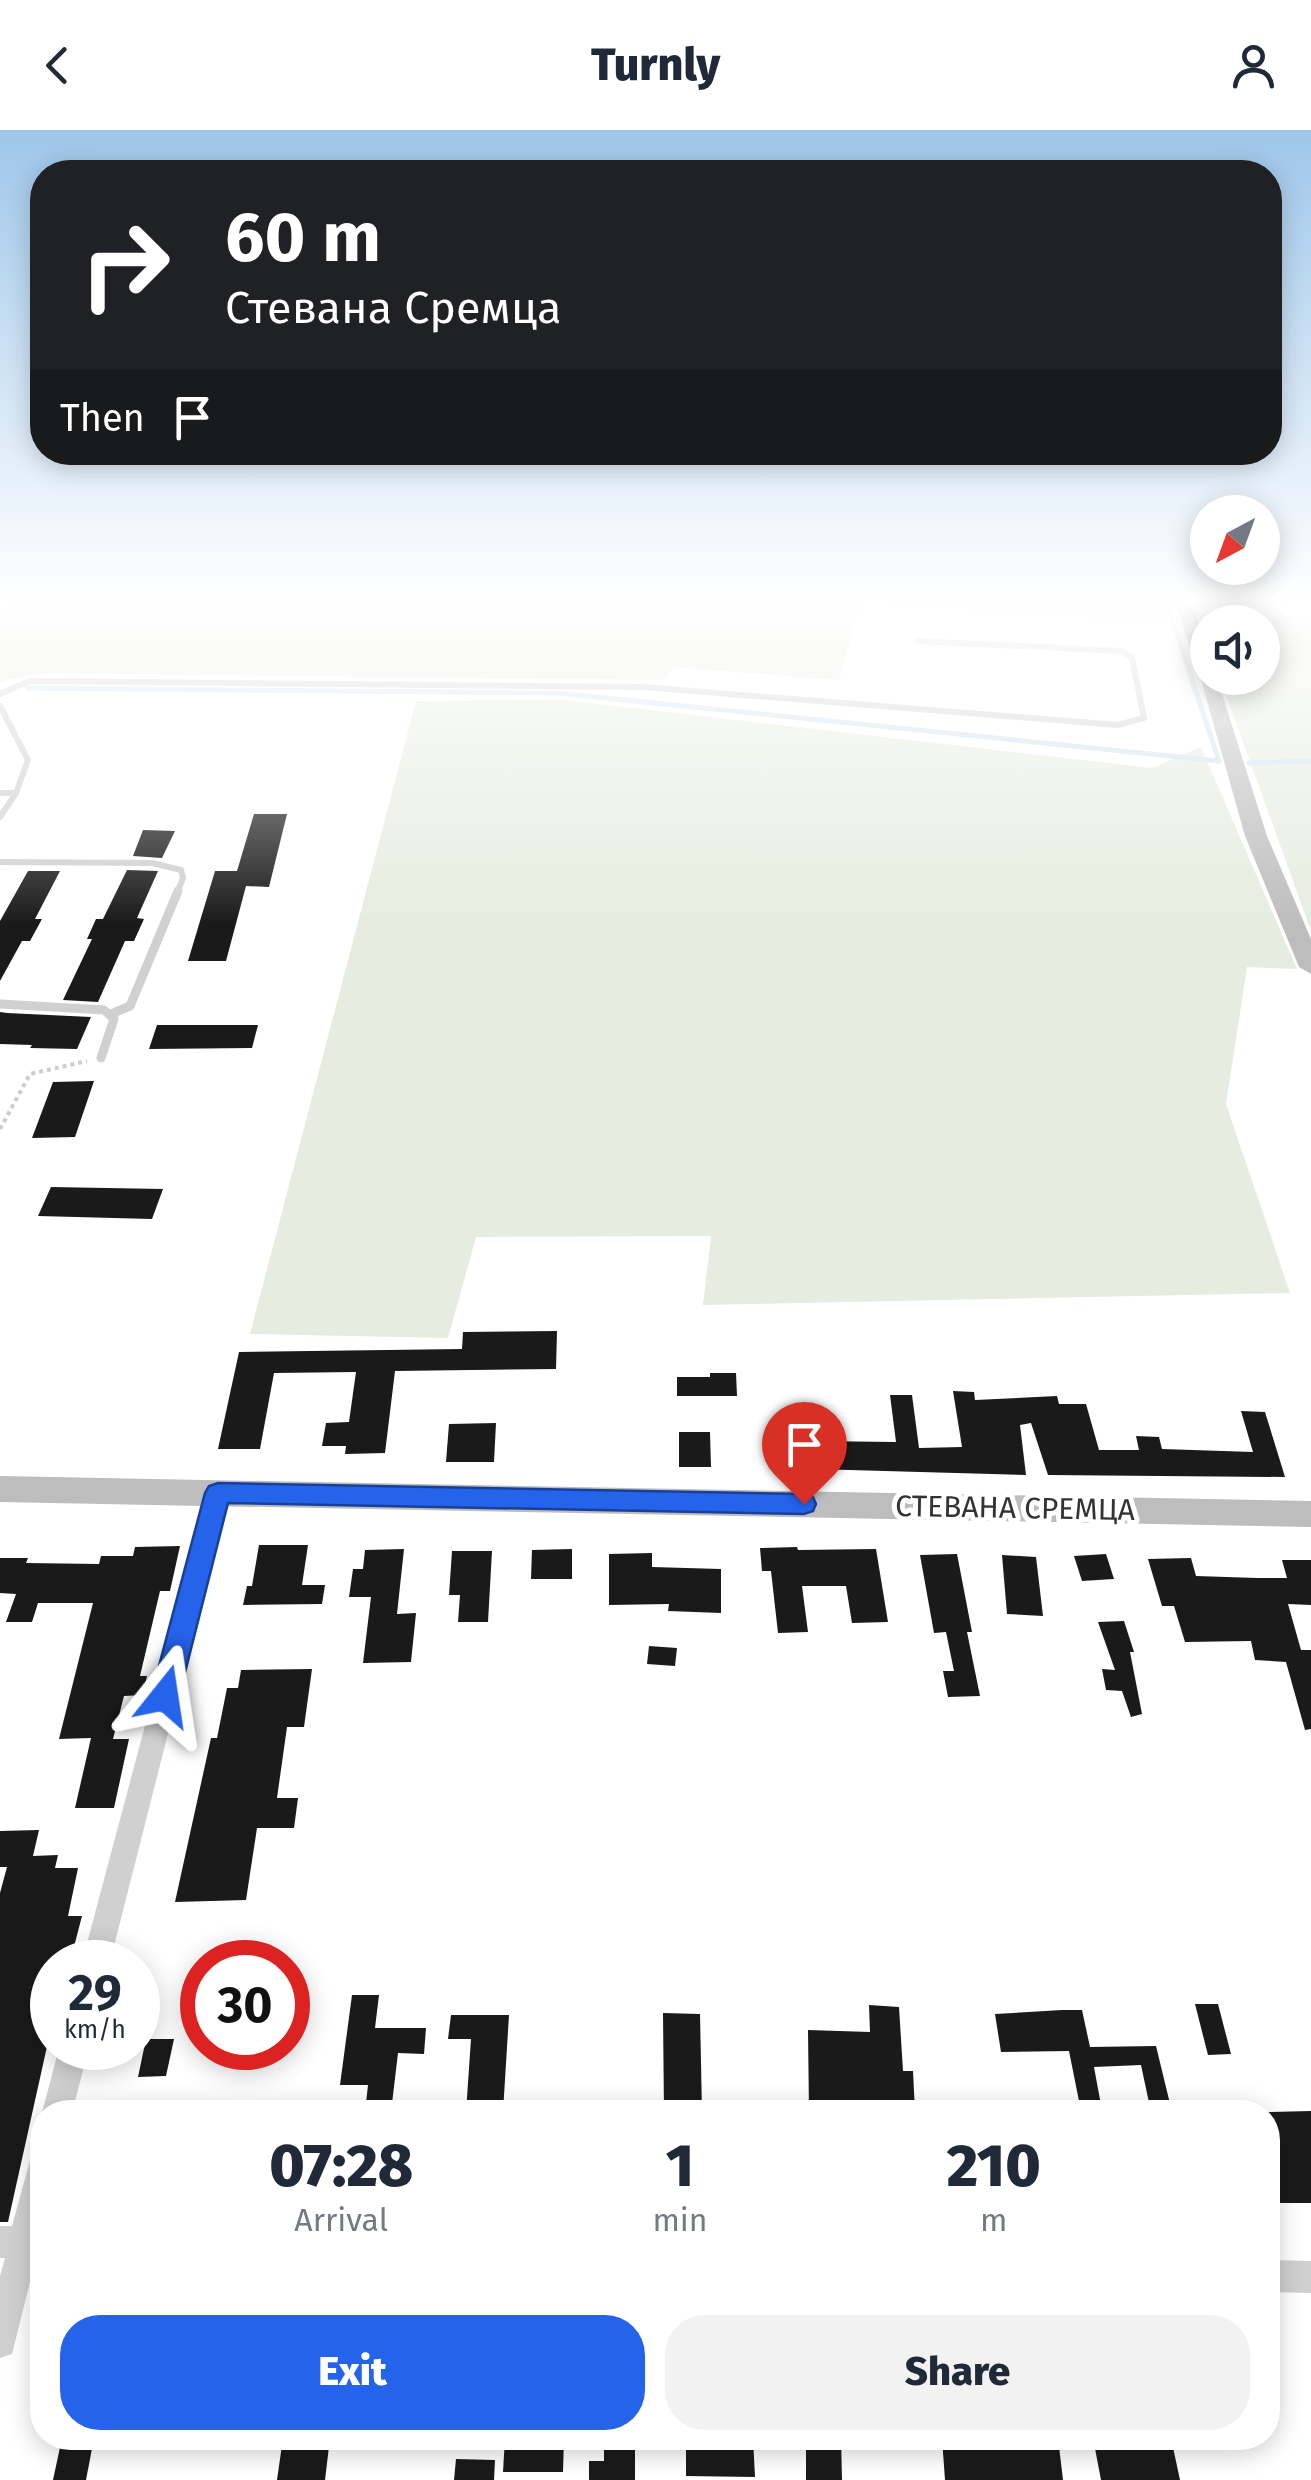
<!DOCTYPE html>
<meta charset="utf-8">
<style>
body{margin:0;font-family:"Fira Sans",sans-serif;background:#f2f2f3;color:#1f2937;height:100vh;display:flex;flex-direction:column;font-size:38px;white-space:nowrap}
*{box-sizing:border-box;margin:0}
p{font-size:32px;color:#747a83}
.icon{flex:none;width:55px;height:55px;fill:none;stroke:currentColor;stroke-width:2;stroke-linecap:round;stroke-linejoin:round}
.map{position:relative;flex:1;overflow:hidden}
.details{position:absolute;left:30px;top:1970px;width:1250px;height:350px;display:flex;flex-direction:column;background:#fff;border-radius:40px;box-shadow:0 5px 25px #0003}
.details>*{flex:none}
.top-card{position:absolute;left:30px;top:30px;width:1252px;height:305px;border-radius:40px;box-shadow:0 5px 25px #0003;background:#202124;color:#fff;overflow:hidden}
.needle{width:65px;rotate:221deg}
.fabs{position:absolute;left:1190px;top:365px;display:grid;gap:20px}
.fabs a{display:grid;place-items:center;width:90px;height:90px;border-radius:50%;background:#fff;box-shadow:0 5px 25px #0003;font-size:50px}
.speed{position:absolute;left:30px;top:1810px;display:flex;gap:20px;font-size:50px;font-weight:700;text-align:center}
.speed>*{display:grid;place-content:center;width:130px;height:130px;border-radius:50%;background:#fff;box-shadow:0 5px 25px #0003;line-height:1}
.speed small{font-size:25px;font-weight:400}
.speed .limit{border:15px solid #d22;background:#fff;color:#111}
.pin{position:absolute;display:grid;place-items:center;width:85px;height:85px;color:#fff;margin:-102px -42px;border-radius:50% 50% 50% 0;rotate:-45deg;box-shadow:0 0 10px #0007}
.pin .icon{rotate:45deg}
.me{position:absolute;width:110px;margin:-55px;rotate:15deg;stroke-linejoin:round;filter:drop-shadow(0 0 8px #0008)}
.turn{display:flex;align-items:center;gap:35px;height:210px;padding:0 30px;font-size:45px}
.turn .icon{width:130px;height:130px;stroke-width:2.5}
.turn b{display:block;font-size:70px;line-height:85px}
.then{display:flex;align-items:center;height:95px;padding:0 30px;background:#0003;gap:20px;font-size:38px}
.eta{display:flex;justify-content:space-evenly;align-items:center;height:170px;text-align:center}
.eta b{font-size:60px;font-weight:800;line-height:70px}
.cta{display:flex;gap:20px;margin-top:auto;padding:20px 30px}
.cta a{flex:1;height:115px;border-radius:40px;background:#2563eb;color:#fff;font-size:40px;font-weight:800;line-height:115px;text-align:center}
.cta a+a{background:#f2f2f3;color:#1f2937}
header{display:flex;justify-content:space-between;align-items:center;height:130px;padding:0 30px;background:#fff;font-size:45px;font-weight:800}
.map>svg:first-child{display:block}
.green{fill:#e6ecdf}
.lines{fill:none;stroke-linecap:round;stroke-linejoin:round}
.stream{stroke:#cfe2ee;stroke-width:5}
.building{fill:#1a1a1a}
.path{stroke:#cdcdcd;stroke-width:4;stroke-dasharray:4 4;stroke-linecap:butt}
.lane-far1{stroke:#d0d0d0;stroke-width:6}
.lane{stroke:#d0d0d0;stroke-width:9}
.street{fill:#d0d0d0;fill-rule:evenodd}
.secondary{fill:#bdbdbd;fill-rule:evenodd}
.route{fill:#2563eb;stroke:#184099;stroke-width:2.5}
.labels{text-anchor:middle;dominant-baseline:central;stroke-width:10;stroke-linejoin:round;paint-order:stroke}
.street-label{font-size:30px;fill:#333;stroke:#fff}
</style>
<header><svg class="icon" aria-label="back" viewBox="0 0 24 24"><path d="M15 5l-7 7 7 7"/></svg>Turnly<svg class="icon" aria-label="person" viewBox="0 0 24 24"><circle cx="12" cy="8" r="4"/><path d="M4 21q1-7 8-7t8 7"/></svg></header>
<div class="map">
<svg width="1311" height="2350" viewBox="0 0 1311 2350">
<rect width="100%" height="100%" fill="#fff"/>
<g class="green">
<path d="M 40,465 L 1155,465 L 1164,492 L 861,473 L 839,550 L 673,537 L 664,550 L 37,543 L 0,552 L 0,480 Z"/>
<path d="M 1198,484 L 1311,486 L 1311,801 L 1220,548 L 1262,548 L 1262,492 L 1208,492 L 1207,512 Z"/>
<path d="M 564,570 L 1152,638 L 1201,617 L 1297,839 L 1247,837 L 1226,974 L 1290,1163 L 703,1175 L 711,1106 L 476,1107 L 448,1208 L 250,1204 L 416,571 Z"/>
</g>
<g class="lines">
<g class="stream">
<path d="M 27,558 L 557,563 L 1219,631 L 1164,465"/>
<path d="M 1249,633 L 1311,631"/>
</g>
</g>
<g class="building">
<path d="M 254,684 L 287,684 L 269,757 L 246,756 L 226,831 L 188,831 L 215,741 L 237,741 Z"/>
<path d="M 143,700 L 175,701 L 162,728 L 133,726 Z"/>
<path d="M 127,740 L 158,741 L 137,788 L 144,789 L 134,811 L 125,811 L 98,872 L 63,870 L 92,809 L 87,809 L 96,789 L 103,789 Z"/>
<path d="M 28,741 L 60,741 L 35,789 L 42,789 L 30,811 L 22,811 L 0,851 L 0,791 Z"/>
<path d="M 0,882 L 7,883 L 91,887 L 77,919 L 30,918 L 32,915 L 0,914 Z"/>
<path d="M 157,895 L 258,895 L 252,918 L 149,919 Z"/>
<path d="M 94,951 L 75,1007 L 32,1008 L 53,952 Z"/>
<path d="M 51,1057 L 163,1059 L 152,1089 L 38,1086 Z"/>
<path d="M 557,1201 L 556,1239 L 395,1241 L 385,1323 L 345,1324 L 346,1316 L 322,1316 L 326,1293 L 349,1292 L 356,1242 L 274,1243 L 260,1319 L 218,1319 L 239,1222 L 462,1219 L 463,1202 Z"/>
<path d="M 710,1243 L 736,1243 L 737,1266 L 677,1266 L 677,1247 L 710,1247 Z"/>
<path d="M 953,1261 L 974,1262 L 975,1270 L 1057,1266 L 1059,1274 L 1086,1274 L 1099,1320 L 1139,1320 L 1136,1306 L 1159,1307 L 1162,1319 L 1253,1322 L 1241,1281 L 1265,1282 L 1285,1347 L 1048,1345 L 1031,1293 L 1020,1295 L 1026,1345 L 814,1339 L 812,1311 L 896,1312 L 890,1265 L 912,1265 L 919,1318 L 962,1317 Z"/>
<path d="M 496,1293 L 494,1332 L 446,1332 L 449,1294 Z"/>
<path d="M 679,1302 L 710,1302 L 711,1337 L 679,1337 Z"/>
<path d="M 259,1415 L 308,1415 L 302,1455 L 325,1455 L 322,1474 L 243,1475 L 247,1456 L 252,1456 Z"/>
<path d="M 180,1416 L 170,1461 L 160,1461 L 140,1546 L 147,1546 L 143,1565 L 124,1566 L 113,1609 L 129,1609 L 114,1678 L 75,1678 L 91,1608 L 59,1609 L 93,1473 L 38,1473 L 32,1492 L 6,1492 L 16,1464 L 0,1463 L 0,1428 L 28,1428 L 26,1433 L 99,1434 L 101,1426 L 133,1426 L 135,1417 Z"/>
<path d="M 797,1417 L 798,1420 L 876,1419 L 888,1492 L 852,1493 L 846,1456 L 802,1456 L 808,1502 L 778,1503 L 771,1441 L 762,1441 L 760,1418 Z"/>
<path d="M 404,1419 L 397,1484 L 416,1483 L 411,1532 L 363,1533 L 371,1467 L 349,1467 L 353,1439 L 363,1439 L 365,1420 Z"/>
<path d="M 572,1419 L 572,1449 L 531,1449 L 532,1420 Z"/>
<path d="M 452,1421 L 492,1421 L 488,1492 L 458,1492 L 460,1465 L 449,1465 Z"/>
<path d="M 652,1423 L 652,1437 L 721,1439 L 721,1483 L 668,1481 L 669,1474 L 609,1475 L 609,1424 Z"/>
<path d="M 957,1424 L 972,1502 L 967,1502 L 980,1566 L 948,1567 L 943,1541 L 954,1541 L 946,1502 L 934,1503 L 920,1425 Z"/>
<path d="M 1106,1424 L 1114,1449 L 1082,1451 L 1074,1426 Z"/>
<path d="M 1002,1425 L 1036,1427 L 1043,1486 L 1007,1484 Z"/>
<path d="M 1191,1428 L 1196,1446 L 1257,1448 L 1287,1448 L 1282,1430 L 1311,1430 L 1311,1475 L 1288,1474 L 1301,1520 L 1311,1520 L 1311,1599 L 1305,1600 L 1286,1532 L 1255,1530 L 1251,1511 L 1185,1512 L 1174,1476 L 1162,1476 L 1148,1429 Z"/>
<path d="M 1124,1491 L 1134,1522 L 1130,1522 L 1142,1584 L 1131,1587 L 1122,1561 L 1106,1560 L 1102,1539 L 1115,1540 L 1098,1492 Z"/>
<path d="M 649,1516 L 677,1518 L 675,1536 L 647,1534 Z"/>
<path d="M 312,1539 L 304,1597 L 287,1597 L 277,1668 L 298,1668 L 294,1698 L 257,1698 L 246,1770 L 175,1772 L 211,1608 L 217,1608 L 227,1558 L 238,1558 L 241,1540 Z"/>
<path d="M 39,1700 L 33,1726 L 58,1725 L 55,1738 L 78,1738 L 68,1786 L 82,1786 L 70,1832 L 52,1832 L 52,1894 L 8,2092 L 0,2092 L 0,1763 L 7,1737 L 0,1737 L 0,1701 Z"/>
<path d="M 352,1865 L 379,1865 L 375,1898 L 426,1898 L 424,1924 L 398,1923 L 391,1982 L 365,1982 L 368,1955 L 340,1955 Z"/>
<path d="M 1195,1874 L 1218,1874 L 1231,1924 L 1208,1925 Z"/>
<path d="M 869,1875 L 899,1877 L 903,1941 L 913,1941 L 915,1982 L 809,1982 L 808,1900 L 870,1902 Z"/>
<path d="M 1062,1880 L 1082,1880 L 1090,1917 L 1156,1916 L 1172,1982 L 1151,1982 L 1141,1935 L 1094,1937 L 1101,1975 L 1080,1976 L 1069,1921 L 1001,1922 L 995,1884 Z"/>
<path d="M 663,1883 L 700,1884 L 702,1982 L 664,1982 Z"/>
<path d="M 451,1885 L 509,1885 L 503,1982 L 466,1982 L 471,1909 L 448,1909 Z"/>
<path d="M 146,1909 L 174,1909 L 166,1946 L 138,1947 Z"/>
<path d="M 1311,1981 L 1311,2073 L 1279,2073 L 1268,2029 L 1268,1982 Z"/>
<path d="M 62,2308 L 94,2308 L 86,2350 L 53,2350 Z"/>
<path d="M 283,2308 L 330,2308 L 325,2350 L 277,2350 Z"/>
<path d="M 505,2308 L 564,2308 L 563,2342 L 503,2342 Z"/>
<path d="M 604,2308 L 635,2308 L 635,2350 L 589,2350 L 589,2331 L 604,2331 Z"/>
<path d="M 686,2308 L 753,2308 L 755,2347 L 686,2346 Z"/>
<path d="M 806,2308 L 841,2308 L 842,2350 L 806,2350 Z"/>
<path d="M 942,2308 L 1058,2308 L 1063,2350 L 945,2350 Z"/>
<path d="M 1093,2308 L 1171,2308 L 1180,2350 L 1101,2350 Z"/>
<path d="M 456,2329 L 495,2330 L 494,2350 L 454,2350 Z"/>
</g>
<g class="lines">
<path class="path" d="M 0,999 L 30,944 L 87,931"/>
<g class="lane-far1">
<path d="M 0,564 L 30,551 L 642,557 L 1118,595 L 1144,588 L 1132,528 L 1121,521 L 918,511"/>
<path d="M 0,576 L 28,630 L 16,663 L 0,687"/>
<path d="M 0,663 L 16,663"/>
<path d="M 0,732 L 152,733 L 181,740 L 183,748 L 177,763"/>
</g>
<g class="lane">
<path d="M 0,874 L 104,880 L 114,889 L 101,928"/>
<path d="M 111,884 L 130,876 L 178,761"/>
</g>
<g class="street">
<path d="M 218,1355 L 226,1357 L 229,1363 L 110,1832 L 82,1832 L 207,1363 L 210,1357 Z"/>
<path d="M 59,1918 L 89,1918 L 72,1982 L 42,1983 Z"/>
<path d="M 42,2023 L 42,2128 L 36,2128 L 12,2224 L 0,2228 L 0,2146 L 5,2128 L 0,2128 L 0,2096 L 12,2096 L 31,2027 Z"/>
<path d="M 1268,2130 L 1311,2131 L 1311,2163 L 1268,2162 Z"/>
</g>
<g class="secondary">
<path d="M 1172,465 L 1189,465 L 1208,518 L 1208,548 L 1217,548 L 1267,706 L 1311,809 L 1311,844 L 1299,837 L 1245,706 L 1200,546 Z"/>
<path d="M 0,1346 L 1311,1371 L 1311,1397 L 0,1372 Z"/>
</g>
</g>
<linearGradient id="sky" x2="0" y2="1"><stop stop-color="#9ec6ea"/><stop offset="0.59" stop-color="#fff"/><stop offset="1" stop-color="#fff" stop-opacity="0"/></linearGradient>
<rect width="1311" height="794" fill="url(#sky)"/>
<path class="route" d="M 218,1353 L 804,1364 L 813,1367 L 816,1374 L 813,1381 L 804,1384 L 228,1373 L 179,1566 L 175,1575 L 165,1578 L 155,1575 L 151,1566 L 205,1363 L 209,1356 Z"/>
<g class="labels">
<g class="street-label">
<text transform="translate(1015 1378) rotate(1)">СТЕВАНА СРЕМЦА</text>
</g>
</g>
</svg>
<div class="fabs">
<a><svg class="needle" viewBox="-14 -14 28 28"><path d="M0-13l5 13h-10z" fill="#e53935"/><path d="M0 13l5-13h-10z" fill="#747a83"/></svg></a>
<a><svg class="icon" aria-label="sound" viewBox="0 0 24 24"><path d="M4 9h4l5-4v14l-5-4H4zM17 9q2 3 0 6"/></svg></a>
</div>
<div class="speed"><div>29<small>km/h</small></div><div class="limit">30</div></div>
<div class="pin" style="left:804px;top:1374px;background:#d93025"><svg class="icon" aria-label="arrive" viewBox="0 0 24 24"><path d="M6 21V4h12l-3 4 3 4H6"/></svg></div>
<svg class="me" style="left:165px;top:1566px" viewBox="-20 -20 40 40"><path d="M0-17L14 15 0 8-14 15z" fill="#2563eb" stroke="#fff" stroke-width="4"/></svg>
<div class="top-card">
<div class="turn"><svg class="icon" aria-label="right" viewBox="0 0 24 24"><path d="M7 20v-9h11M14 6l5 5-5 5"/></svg><div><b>60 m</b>Стевана Сремца</div></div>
<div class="then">Then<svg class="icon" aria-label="arrive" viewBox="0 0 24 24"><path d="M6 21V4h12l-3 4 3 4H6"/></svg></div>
</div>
<section class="details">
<div class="eta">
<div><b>07:28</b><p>Arrival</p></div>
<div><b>1</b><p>min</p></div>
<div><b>210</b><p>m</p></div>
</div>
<div class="cta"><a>Exit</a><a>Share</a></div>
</section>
</div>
